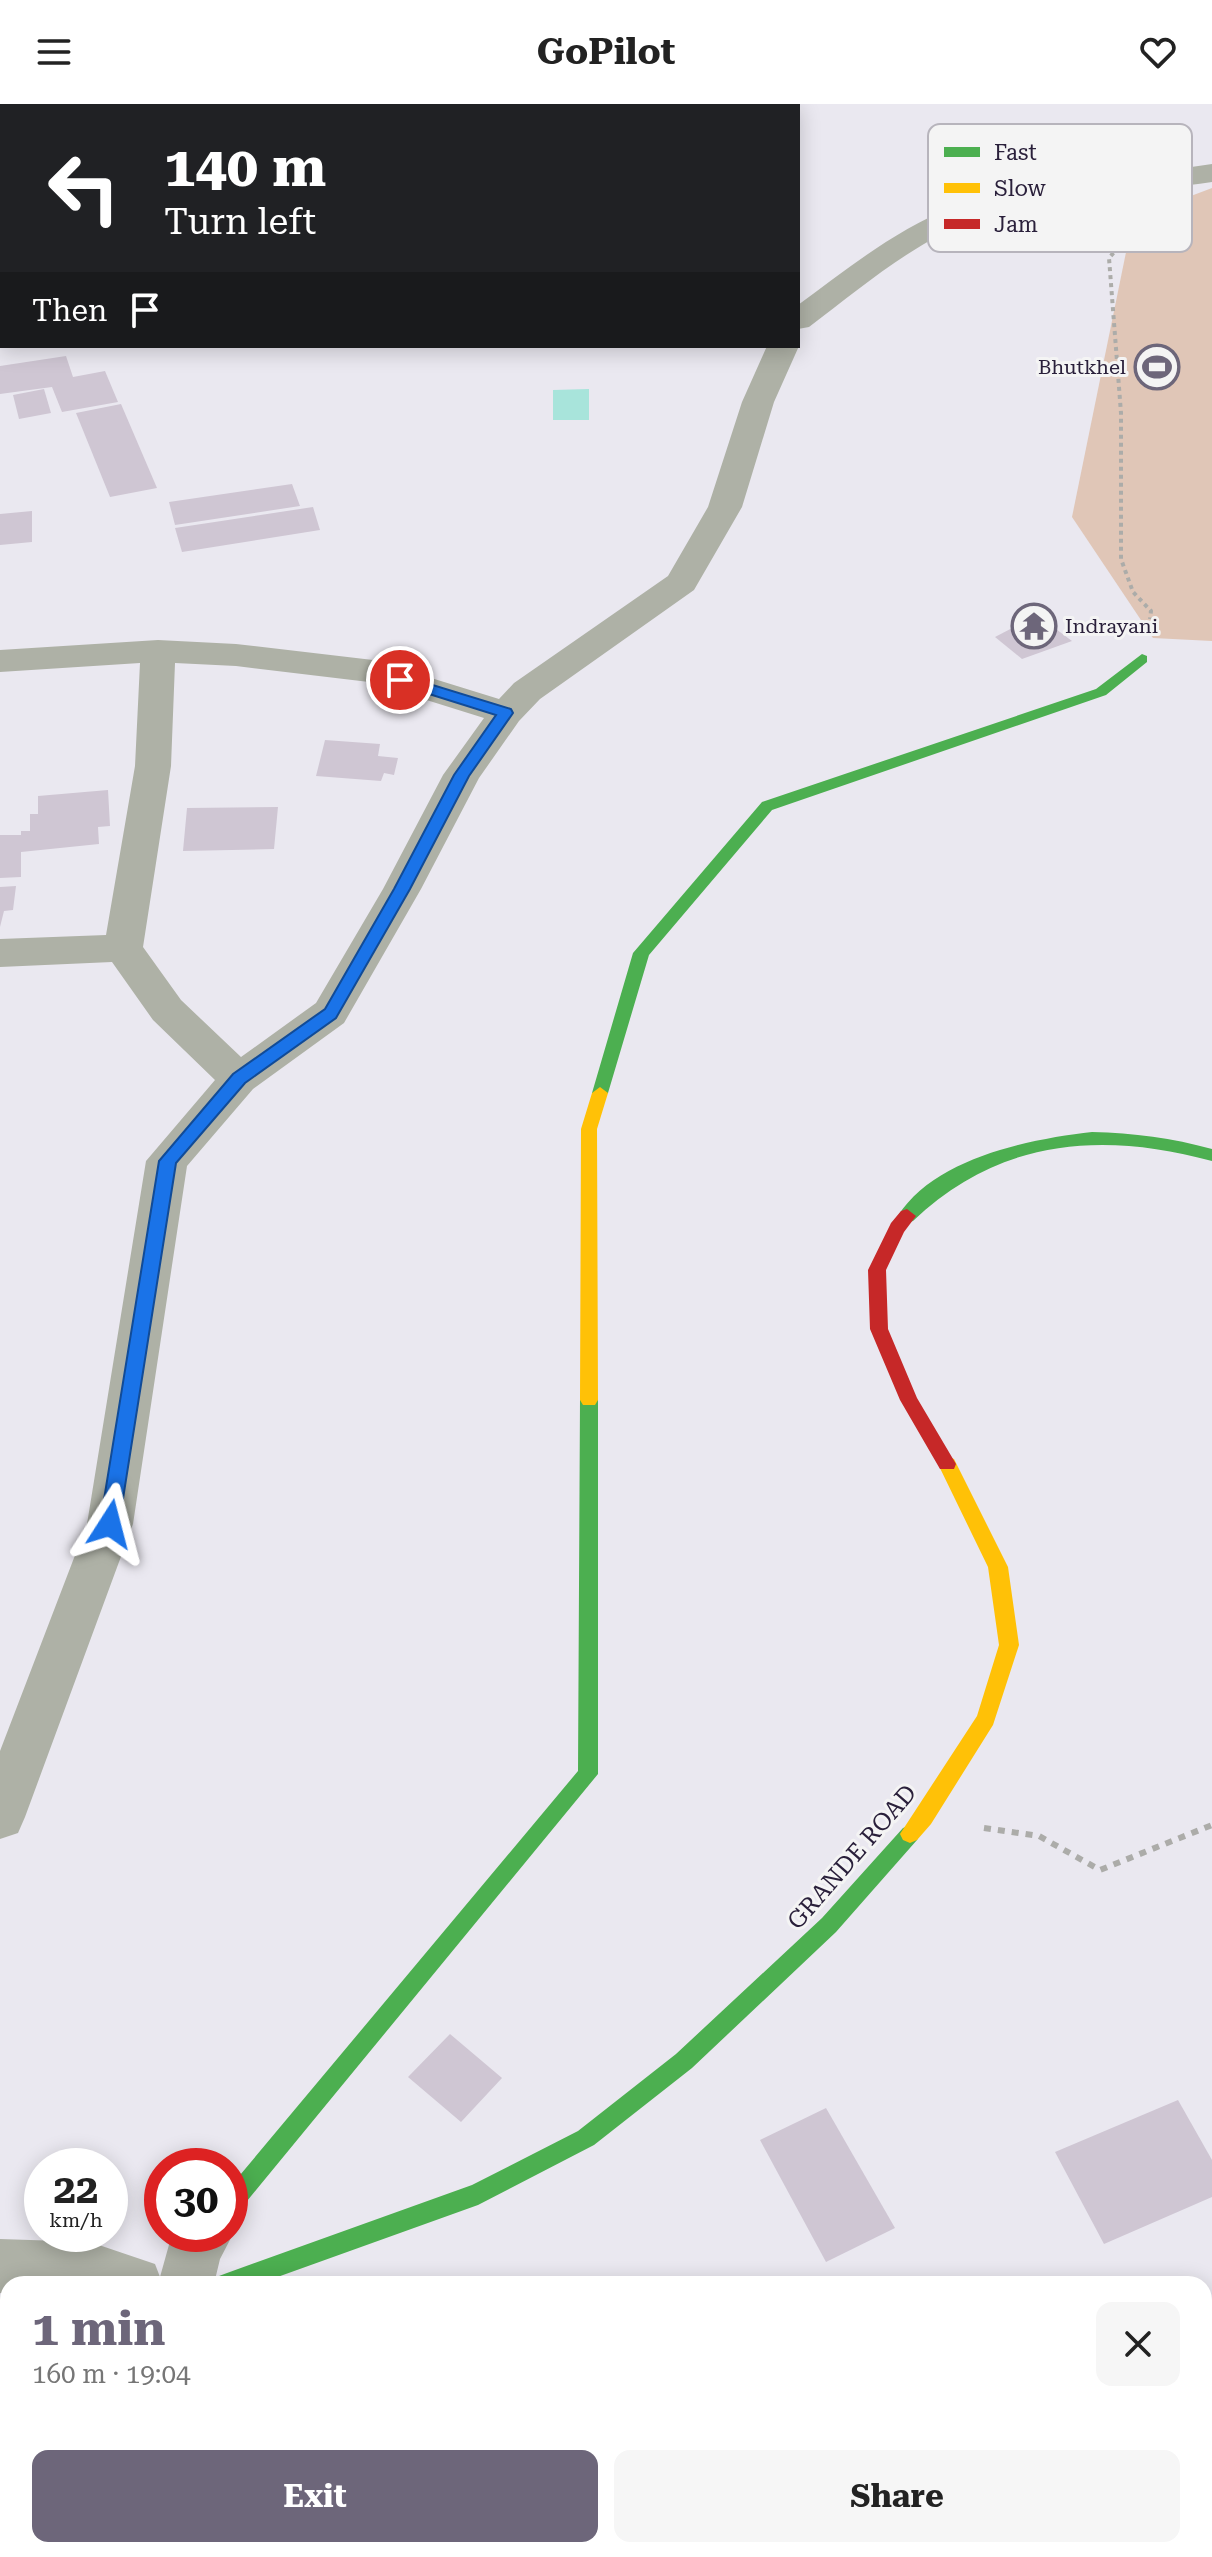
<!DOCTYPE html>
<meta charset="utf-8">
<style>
body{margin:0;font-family:"Roboto Serif",serif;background:#f6f6f6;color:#222;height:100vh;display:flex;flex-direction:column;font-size:30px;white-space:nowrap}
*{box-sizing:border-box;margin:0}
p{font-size:26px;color:#767676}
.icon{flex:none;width:44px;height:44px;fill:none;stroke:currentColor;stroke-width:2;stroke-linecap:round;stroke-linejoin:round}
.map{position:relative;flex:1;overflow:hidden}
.drawer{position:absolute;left:0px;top:2172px;width:1212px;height:282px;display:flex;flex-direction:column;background:#fff;border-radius:24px 24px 0 0;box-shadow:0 4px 20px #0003}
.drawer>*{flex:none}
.guide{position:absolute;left:0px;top:0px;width:800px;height:244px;box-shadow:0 4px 20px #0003;background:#202124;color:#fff;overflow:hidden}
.speed{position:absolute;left:24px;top:2044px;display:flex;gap:16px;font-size:40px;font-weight:700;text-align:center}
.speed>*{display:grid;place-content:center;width:104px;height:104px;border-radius:50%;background:#fff;box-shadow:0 4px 20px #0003;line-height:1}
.speed small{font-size:20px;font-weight:400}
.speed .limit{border:12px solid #d22;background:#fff;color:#111}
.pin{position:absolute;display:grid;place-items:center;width:68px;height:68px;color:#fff;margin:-34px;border:4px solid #fff;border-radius:50%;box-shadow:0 2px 8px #0007}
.me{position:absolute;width:88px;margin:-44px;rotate:9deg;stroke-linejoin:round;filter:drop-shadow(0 0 6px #0008)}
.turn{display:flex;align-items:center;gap:28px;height:168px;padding:0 32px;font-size:36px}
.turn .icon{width:104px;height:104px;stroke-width:2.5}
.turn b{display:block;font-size:56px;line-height:68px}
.then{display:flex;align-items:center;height:76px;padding:0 32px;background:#0003;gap:16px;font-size:30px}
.round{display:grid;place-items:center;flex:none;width:84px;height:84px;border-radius:16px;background:#f6f6f6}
.summary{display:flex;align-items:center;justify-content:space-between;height:136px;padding:0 32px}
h1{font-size:48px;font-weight:700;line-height:60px;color:#6d667a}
.cta{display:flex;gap:16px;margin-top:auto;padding:16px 32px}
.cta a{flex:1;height:92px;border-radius:16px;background:#6d667a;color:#fff;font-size:32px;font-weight:700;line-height:92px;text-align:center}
.cta a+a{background:#f6f6f6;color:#222}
header{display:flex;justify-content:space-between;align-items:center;height:104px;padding:0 32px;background:#fff;font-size:36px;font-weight:700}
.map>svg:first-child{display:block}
.green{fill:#e0c6b7}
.water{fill:#a8e4db}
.building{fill:#cfc6d3}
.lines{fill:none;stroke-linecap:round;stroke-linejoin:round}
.path-far1{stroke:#acaca9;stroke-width:4;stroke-dasharray:4 4;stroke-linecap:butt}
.path{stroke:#acaca9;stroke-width:6;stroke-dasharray:7 7;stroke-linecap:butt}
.lane{fill:#aeb1a6;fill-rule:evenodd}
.street{fill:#aeb1a6;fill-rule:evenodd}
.fast{fill:#4caf50;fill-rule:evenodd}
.slow{fill:#ffc107;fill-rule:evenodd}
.jam{fill:#c62828;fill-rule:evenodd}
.route{fill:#1a73e8;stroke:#114b97;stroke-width:2}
.labels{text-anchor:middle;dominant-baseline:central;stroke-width:6;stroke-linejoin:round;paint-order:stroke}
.far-poi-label{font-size:20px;fill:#2a203b;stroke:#f4f4f4;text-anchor:end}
.street-label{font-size:24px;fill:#2a203b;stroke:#f4f4f4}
.key{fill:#f4f4f4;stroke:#b7b4bc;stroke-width:2}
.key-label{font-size:22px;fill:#2a203b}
</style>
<header><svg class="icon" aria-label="menu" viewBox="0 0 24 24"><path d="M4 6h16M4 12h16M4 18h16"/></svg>GoPilot<svg class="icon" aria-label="heart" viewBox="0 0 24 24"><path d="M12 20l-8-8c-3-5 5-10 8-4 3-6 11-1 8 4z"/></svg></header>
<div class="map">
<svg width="1212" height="2453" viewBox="0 0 1212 2453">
<rect width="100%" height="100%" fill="#eae8f0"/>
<path class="green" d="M 1212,84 L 1212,537 L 1153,534 L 1072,413 L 1133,114 Z"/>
<path class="water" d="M 589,285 L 589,316 L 553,316 L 553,286 Z"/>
<g class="building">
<path d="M 66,252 L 73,273 L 105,267 L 118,298 L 62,308 L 52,283 L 0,290 L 0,262 Z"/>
<path d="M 44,285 L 51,309 L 19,315 L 13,291 Z"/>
<path d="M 121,300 L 157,384 L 110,393 L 76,309 Z"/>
<path d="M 292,380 L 300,402 L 175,421 L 169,398 Z"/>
<path d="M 313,403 L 320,426 L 182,448 L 175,424 Z"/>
<path d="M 32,407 L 32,438 L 0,441 L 0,410 Z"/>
<path d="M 1037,511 L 1072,537 L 1022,555 L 995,533 Z"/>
<path d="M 325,636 L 380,640 L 378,652 L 398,654 L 394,671 L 384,669 L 381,677 L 316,672 Z"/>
<path d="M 108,686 L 110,722 L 98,723 L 99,740 L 21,748 L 21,773 L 0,774 L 0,731 L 21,731 L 21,727 L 30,727 L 30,710 L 38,710 L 38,692 Z"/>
<path d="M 278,703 L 274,745 L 183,747 L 187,704 Z"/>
<path d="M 16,782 L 13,806 L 4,807 L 0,823 L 0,783 Z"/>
<path d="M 450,1930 L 502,1974 L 461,2018 L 408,1973 Z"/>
<path d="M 1178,1996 L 1212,2056 L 1212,2093 L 1104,2140 L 1055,2048 Z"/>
<path d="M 826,2004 L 895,2124 L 826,2158 L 760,2036 Z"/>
</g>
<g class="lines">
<path class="path-far1" d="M 1140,119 L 1109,154 L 1121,309 L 1121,455 L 1133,488 L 1151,507 L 1150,515"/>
<path class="path" d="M 984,1724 L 1039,1732 L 1100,1766 L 1212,1721"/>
<g class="lane">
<path d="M 1212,2361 L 1212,2395 L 1204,2397 L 1204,2363 Z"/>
<path d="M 262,2446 L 299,2446 L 302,2453 L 265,2453 Z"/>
<path d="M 942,2446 L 980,2446 L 977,2453 L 939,2453 Z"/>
</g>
<g class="street">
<path d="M 1212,60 L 1212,78 C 1135,90 1051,88 978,114 C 915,137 862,183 809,223 L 798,225 L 798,201 C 847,165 895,126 953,103 C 1033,71 1127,74 1212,60 Z"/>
<path d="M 798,241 L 799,242 L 774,298 L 742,403 L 694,486 L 540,595 L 519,617 L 479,674 L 421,785 L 344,919 L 253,985 L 187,1062 L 133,1420 L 25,1713 L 18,1729 L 0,1735 L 0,1647 L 87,1420 L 146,1057 L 215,976 L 153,916 L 112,858 L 0,863 L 0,835 L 106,831 L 135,662 L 140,559 L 0,568 L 0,546 L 158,536 L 236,540 L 373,556 L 499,595 L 514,579 L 668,472 L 708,403 L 742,298 L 767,242 ZM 175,559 L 236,562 L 369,578 L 484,614 L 443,671 L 383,785 L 316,899 L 241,953 L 181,896 L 143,843 L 171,662 Z"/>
<path d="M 230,2124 L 233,2130 L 220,2155 L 214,2180 L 8,2180 L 8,2190 L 0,2189 L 0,2135 L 90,2138 L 155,2160 L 160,2173 L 172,2130 L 230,2130 Z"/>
</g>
<g class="fast">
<path d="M 2,143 L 2,151 L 0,152 L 0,144 Z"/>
<path d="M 1142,550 L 1147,552 L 1147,558 L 1106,591 L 772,706 L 649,851 L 608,989 L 600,995 L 594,993 L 592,989 L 633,849 L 762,698 L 1096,585 Z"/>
<path d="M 1092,1028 C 1134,1029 1172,1034 1212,1045 L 1212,1057 C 1101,1027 999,1035 913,1117 L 907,1119 L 898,1112 C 934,1054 1030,1035 1092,1028 Z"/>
<path d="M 589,1289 L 595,1291 L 598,1296 L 598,1670 L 238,2108 L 230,2111 L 230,2083 L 578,1667 L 580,1296 L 583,1291 Z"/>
<path d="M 910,1721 L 917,1724 L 920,1730 L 917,1736 L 836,1828 L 692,1964 L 594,2041 L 478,2101 L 258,2180 L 216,2180 L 219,2172 L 227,2169 L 472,2081 L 578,2027 L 676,1950 L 822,1814 L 903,1724 Z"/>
</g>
<g class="slow">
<path d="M 600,983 L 608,989 L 597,1025 L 598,1296 L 595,1301 L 583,1301 L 580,1296 L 581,1025 L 592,989 Z"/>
<path d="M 947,1352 L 954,1355 L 1008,1463 L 1019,1541 L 993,1621 L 931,1720 L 917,1736 L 910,1739 L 903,1736 L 900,1730 L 977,1612 L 999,1541 L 988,1463 L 938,1360 L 940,1355 Z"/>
<path d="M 8,2386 L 8,2418 L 0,2421 L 0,2389 Z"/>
</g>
<path class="jam" d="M 907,1105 L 916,1112 L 904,1128 L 886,1166 L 888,1225 L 917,1294 L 956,1360 L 954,1365 L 940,1365 L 900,1296 L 870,1225 L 868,1166 L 891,1119 L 901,1107 Z"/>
</g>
<path class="route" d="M 400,571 L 511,605 L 513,609 L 469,672 L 410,785 L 336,914 L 245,979 L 176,1059 L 119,1420 L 116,1426 L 103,1426 L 100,1420 L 159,1057 L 233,970 L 325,905 L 394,785 L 454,671 L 496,611 L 394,579 L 394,572 Z"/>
<defs>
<g id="stadium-ring" transform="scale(2.3)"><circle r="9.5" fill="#f4f4f4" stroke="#6d667a" stroke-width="1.5"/><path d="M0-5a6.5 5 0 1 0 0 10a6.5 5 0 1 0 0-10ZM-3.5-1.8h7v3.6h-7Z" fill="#6d667a"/></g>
<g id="temple-ring" transform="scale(2.3)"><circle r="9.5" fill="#f4f4f4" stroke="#6d667a" stroke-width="1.5"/><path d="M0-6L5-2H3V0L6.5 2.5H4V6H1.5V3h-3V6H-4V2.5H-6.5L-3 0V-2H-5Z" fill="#6d667a"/></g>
</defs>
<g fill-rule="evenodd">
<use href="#stadium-ring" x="1157" y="263"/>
<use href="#temple-ring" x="1034" y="522"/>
</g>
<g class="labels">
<g class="far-poi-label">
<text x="1126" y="263">Bhutkhel</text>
<text x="1065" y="522" text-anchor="start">Indrayani</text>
</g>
<g class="street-label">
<text transform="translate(852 1753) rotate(-49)">GRANDE ROAD</text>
</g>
</g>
<rect x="928" y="20" width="264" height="128" rx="12" class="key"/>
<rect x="944" y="43" width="36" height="10" fill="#4caf50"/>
<rect x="944" y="79" width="36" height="10" fill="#ffc107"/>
<rect x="944" y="115" width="36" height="10" fill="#c62828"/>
<g class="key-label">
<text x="994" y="56">Fast</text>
<text x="994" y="92">Slow</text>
<text x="994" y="128">Jam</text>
</g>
</svg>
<div class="speed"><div>22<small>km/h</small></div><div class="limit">30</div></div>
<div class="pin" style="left:400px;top:576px;background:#d93025"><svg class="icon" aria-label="arrive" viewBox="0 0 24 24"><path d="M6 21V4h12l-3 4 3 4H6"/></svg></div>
<svg class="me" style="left:110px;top:1420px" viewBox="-20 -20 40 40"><path d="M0-17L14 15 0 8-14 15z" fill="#1a73e8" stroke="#fff" stroke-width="4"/></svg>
<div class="guide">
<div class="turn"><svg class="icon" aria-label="left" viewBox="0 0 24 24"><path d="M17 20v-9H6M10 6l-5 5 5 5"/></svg><div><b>140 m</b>Turn left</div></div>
<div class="then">Then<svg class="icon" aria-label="arrive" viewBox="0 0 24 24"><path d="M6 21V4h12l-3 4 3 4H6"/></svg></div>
</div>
<section class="drawer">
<div class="summary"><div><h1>1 min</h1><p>160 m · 19:04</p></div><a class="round"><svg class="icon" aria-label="close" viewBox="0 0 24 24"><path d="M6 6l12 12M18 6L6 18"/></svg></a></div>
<div class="cta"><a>Exit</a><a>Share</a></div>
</section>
</div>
